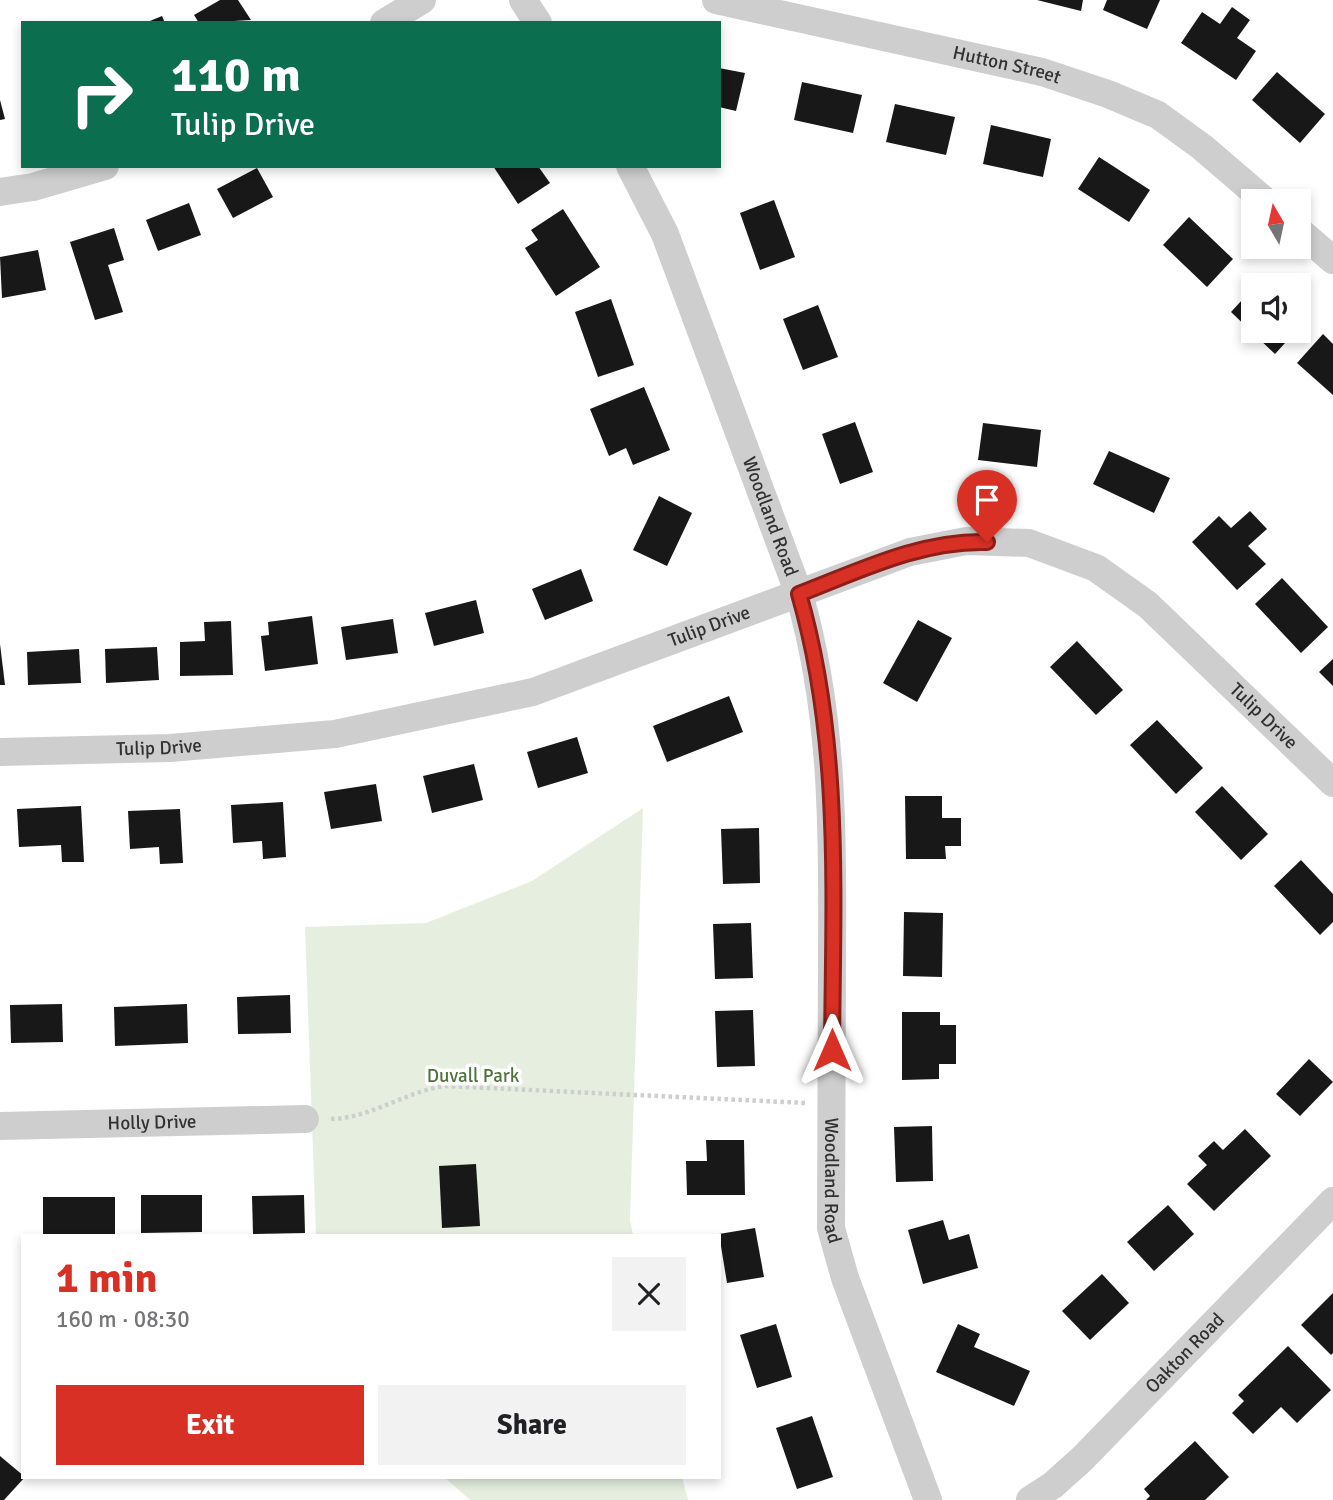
<!DOCTYPE html>
<meta charset="utf-8">
<style>
body{margin:0;font-family:Signika,sans-serif;background:#f2f2f2;color:#202124;height:100vh;display:flex;flex-direction:column;font-size:26px;white-space:nowrap}
*{box-sizing:border-box;margin:0}
p{font-size:23px;color:#757577}
.icon{flex:none;width:38px;height:38px;fill:none;stroke:currentColor;stroke-width:2;stroke-linecap:round;stroke-linejoin:round}
.map{position:relative;flex:1;overflow:hidden}
.sheet{position:absolute;left:21px;top:1234px;width:700px;height:245px;display:flex;flex-direction:column;background:#fff;border-radius:0px;box-shadow:0 4px 10px #0003}
.sheet>*{flex:none}
.guide{position:absolute;left:21px;top:21px;width:700px;height:147px;border-radius:0px;box-shadow:0 4px 10px #0003;background:#0b6e4f;color:#fff;overflow:hidden}
.needle{width:46px;rotate:351deg}
.fabs{position:absolute;left:1241px;top:189px;display:grid;gap:14px}
.fabs a{display:grid;place-items:center;width:70px;height:70px;border-radius:0px;background:#fff;box-shadow:0 4px 10px #0003;font-size:35px}
.pin{position:absolute;display:grid;place-items:center;width:60px;height:60px;color:#fff;margin:-72px -30px;border-radius:50% 50% 50% 0;rotate:-45deg;box-shadow:0 0 7px #0007}
.pin .icon{rotate:45deg}
.me{position:absolute;width:77px;margin:-38px;rotate:0deg;stroke-linejoin:round;filter:drop-shadow(0 0 5px #0008)}
.turn{display:flex;align-items:center;gap:24px;height:147px;padding:0 35px;font-size:32px}
.turn .icon{width:91px;height:91px;stroke-width:2.5}
.turn b{display:block;font-size:49px;line-height:60px}
.round{display:grid;place-items:center;flex:none;width:74px;height:74px;border-radius:0px;background:#f2f2f2}
.summary{display:flex;align-items:center;justify-content:space-between;height:119px;padding:0 35px}
h1{font-size:42px;font-weight:800;line-height:52px;color:#d93025}
.primary-button{display:flex;gap:14px;margin-top:auto;padding:14px 35px}
.primary-button a{flex:1;height:80px;border-radius:0px;background:#d93025;color:#fff;font-size:28px;font-weight:800;line-height:80px;text-align:center}
.primary-button a+a{background:#f2f2f2;color:#202124}
.map>svg:first-child{display:block}
.green{fill:#e6efdf}
.building{fill:#181818}
.lines{fill:none;stroke-linecap:round;stroke-linejoin:round}
.path{stroke:#cecece;stroke-width:4.5;stroke-dasharray:3.5 3.5;stroke-linecap:butt}
.minor{stroke:#cecece;stroke-width:28}
.route-casing{stroke:#8d1f18;stroke-width:18}
.route{stroke:#d93025;stroke-width:12}
.labels{text-anchor:middle;dominant-baseline:central;stroke-width:7;stroke-linejoin:round;paint-order:stroke}
.street-label{font-size:19px;fill:#313131;stroke:#fff}
.park-label{font-size:19px;fill:#4e7339;stroke:#fff}
</style>
<div class="map">
<svg width="1333" height="1500" viewBox="0 0 1333 1500">
<rect width="100%" height="100%" fill="#fff"/>
<g class="green">
<path d="M 643,808 L 630,1220 L 633,1235 L 316,1235 L 305,927 L 426,923 L 532,881 Z"/>
<path d="M 444,1477 L 682,1477 L 688,1500 L 470,1500 Z"/>
</g>
<g class="building">
<path d="M 220,0 L 238,0 L 251,20 L 199,23 L 194,15 Z"/>
<path d="M 1037,0 L 1083,0 L 1081,11 Z"/>
<path d="M 1107,0 L 1160,0 L 1147,29 L 1103,10 Z"/>
<path d="M 1232,7 L 1250,20 L 1237,38 L 1256,51 L 1236,80 L 1181,43 L 1202,12 L 1220,24 Z"/>
<path d="M 162,16 L 165,23 L 145,23 Z"/>
<path d="M 719,68 L 745,73 L 736,111 L 719,107 Z"/>
<path d="M 1277,72 L 1325,114 L 1300,143 L 1252,100 Z"/>
<path d="M 802,82 L 862,95 L 853,133 L 794,120 Z"/>
<path d="M 0,100 L 5,119 L 0,120 Z"/>
<path d="M 895,104 L 955,117 L 946,155 L 886,142 Z"/>
<path d="M 991,125 L 1051,139 L 1043,177 L 983,164 Z"/>
<path d="M 1099,157 L 1150,190 L 1129,222 L 1078,189 Z"/>
<path d="M 493,166 L 538,166 L 550,183 L 518,204 Z"/>
<path d="M 257,168 L 273,197 L 233,218 L 217,189 Z"/>
<path d="M 774,200 L 795,257 L 760,270 L 740,213 Z"/>
<path d="M 189,203 L 201,235 L 158,251 L 146,220 Z"/>
<path d="M 563,209 L 600,267 L 556,296 L 525,248 L 538,240 L 531,230 Z"/>
<path d="M 1189,217 L 1233,259 L 1207,287 L 1163,245 Z"/>
<path d="M 114,228 L 124,260 L 108,265 L 123,312 L 95,320 L 70,242 Z"/>
<path d="M 38,250 L 46,290 L 2,298 L 0,257 Z"/>
<path d="M 1253,288 L 1253,331 L 1296,331 L 1275,354 L 1231,312 Z"/>
<path d="M 611,299 L 634,365 L 598,377 L 575,312 Z"/>
<path d="M 818,305 L 838,357 L 803,370 L 783,319 Z"/>
<path d="M 1323,334 L 1333,344 L 1333,395 L 1297,363 Z"/>
<path d="M 644,387 L 670,450 L 633,465 L 626,448 L 609,456 L 590,409 Z"/>
<path d="M 855,422 L 873,472 L 840,484 L 822,434 Z"/>
<path d="M 983,423 L 1041,430 L 1037,467 L 978,460 Z"/>
<path d="M 1109,451 L 1170,478 L 1154,513 L 1093,484 Z"/>
<path d="M 659,496 L 692,513 L 667,566 L 633,550 Z"/>
<path d="M 1250,511 L 1267,529 L 1248,546 L 1266,564 L 1237,590 L 1192,542 L 1219,516 L 1231,528 Z"/>
<path d="M 581,569 L 593,601 L 545,620 L 532,589 Z"/>
<path d="M 1282,578 L 1328,627 L 1301,653 L 1255,604 Z"/>
<path d="M 476,600 L 484,633 L 434,646 L 425,613 Z"/>
<path d="M 312,616 L 318,664 L 265,671 L 261,636 L 269,635 L 268,622 Z"/>
<path d="M 393,619 L 398,653 L 346,660 L 341,627 Z"/>
<path d="M 918,620 L 952,638 L 917,702 L 883,683 Z"/>
<path d="M 231,621 L 233,675 L 180,676 L 180,642 L 205,641 L 204,622 Z"/>
<path d="M 1077,641 L 1123,690 L 1096,715 L 1050,667 Z"/>
<path d="M 0,644 L 5,685 L 0,685 Z"/>
<path d="M 157,647 L 159,680 L 106,683 L 105,649 Z"/>
<path d="M 79,649 L 81,683 L 28,685 L 27,652 Z"/>
<path d="M 1333,659 L 1333,686 L 1319,672 Z"/>
<path d="M 729,696 L 743,732 L 667,762 L 653,726 Z"/>
<path d="M 1157,720 L 1203,768 L 1176,794 L 1130,745 Z"/>
<path d="M 577,737 L 588,773 L 538,788 L 527,752 Z"/>
<path d="M 474,764 L 483,800 L 432,813 L 423,776 Z"/>
<path d="M 376,784 L 382,821 L 331,829 L 324,792 Z"/>
<path d="M 1222,786 L 1268,834 L 1241,860 L 1195,812 Z"/>
<path d="M 905,796 L 942,796 L 942,818 L 961,818 L 961,846 L 945,846 L 946,859 L 906,859 Z"/>
<path d="M 283,802 L 286,857 L 263,859 L 262,841 L 233,843 L 231,805 Z"/>
<path d="M 81,806 L 84,862 L 62,862 L 61,845 L 19,847 L 17,809 Z"/>
<path d="M 180,809 L 183,863 L 160,864 L 159,847 L 130,849 L 128,811 Z"/>
<path d="M 759,828 L 760,883 L 723,884 L 721,829 Z"/>
<path d="M 1301,860 L 1333,894 L 1333,922 L 1320,935 L 1274,886 Z"/>
<path d="M 904,912 L 943,913 L 942,977 L 903,976 Z"/>
<path d="M 751,923 L 753,978 L 715,979 L 713,924 Z"/>
<path d="M 290,995 L 291,1033 L 238,1034 L 237,997 Z"/>
<path d="M 62,1004 L 63,1042 L 11,1043 L 10,1005 Z"/>
<path d="M 187,1004 L 188,1043 L 115,1046 L 114,1007 Z"/>
<path d="M 753,1010 L 755,1066 L 717,1067 L 715,1011 Z"/>
<path d="M 902,1012 L 940,1012 L 940,1025 L 956,1025 L 956,1064 L 939,1064 L 939,1079 L 902,1080 Z"/>
<path d="M 1309,1059 L 1333,1082 L 1300,1116 L 1276,1094 Z"/>
<path d="M 932,1126 L 933,1181 L 896,1182 L 894,1127 Z"/>
<path d="M 1245,1129 L 1271,1156 L 1214,1211 L 1187,1184 L 1207,1165 L 1198,1156 L 1214,1141 L 1223,1150 Z"/>
<path d="M 706,1140 L 744,1140 L 745,1195 L 687,1195 L 686,1161 L 707,1161 Z"/>
<path d="M 476,1164 L 480,1226 L 442,1228 L 439,1166 Z"/>
<path d="M 141,1195 L 202,1195 L 202,1232 L 141,1233 Z"/>
<path d="M 304,1195 L 305,1233 L 253,1234 L 252,1196 Z"/>
<path d="M 43,1197 L 115,1197 L 115,1235 L 43,1234 Z"/>
<path d="M 1168,1205 L 1194,1234 L 1154,1271 L 1127,1242 Z"/>
<path d="M 943,1220 L 949,1240 L 969,1234 L 978,1268 L 923,1284 L 908,1230 Z"/>
<path d="M 755,1228 L 764,1277 L 727,1283 L 719,1234 Z"/>
<path d="M 1102,1274 L 1129,1303 L 1090,1340 L 1062,1311 Z"/>
<path d="M 1333,1293 L 1333,1353 L 1331,1355 L 1301,1325 Z"/>
<path d="M 776,1324 L 792,1377 L 757,1388 L 740,1335 Z"/>
<path d="M 958,1324 L 980,1334 L 974,1347 L 1030,1371 L 1014,1406 L 936,1372 Z"/>
<path d="M 1288,1346 L 1331,1390 L 1297,1423 L 1281,1407 L 1253,1434 L 1232,1413 L 1244,1401 L 1238,1395 Z"/>
<path d="M 812,1416 L 833,1477 L 797,1489 L 776,1428 Z"/>
<path d="M 1195,1441 L 1229,1477 L 1205,1500 L 1146,1500 L 1150,1496 L 1144,1489 Z"/>
<path d="M 0,1456 L 25,1477 L 4,1500 L 0,1500 Z"/>
</g>
<g class="lines">
<path class="path" d="M 331,1119 C 372,1118 406,1091 445,1086 L 806,1103"/>
<g class="minor">
<path d="M 523,0 L 538,23"/>
<path id="s1" d="M 716,0 L 1042,72 L 1108,94 L 1158,115 L 1202,147 L 1265,201"/>
<path d="M 384,23 L 422,0"/>
<path id="s2" d="M 630,166 L 665,234 L 799,594 C 833,711 833,831 832,952 C 832,1044 831,1136 831,1228 L 845,1278 L 928,1500"/>
<path d="M 0,192 L 33,187 L 105,166"/>
<path d="M 1298,230 L 1333,260"/>
<path id="s3" d="M 0,752 L 170,748 L 335,734 L 533,692 L 910,552 L 966,541 L 1029,543 L 1096,568 L 1148,605 L 1333,783"/>
<path id="s4" d="M 0,1126 L 305,1119"/>
<path id="s5" d="M 1030,1500 L 1053,1485 L 1082,1459 L 1333,1201"/>
</g>
</g>
<g class="lines">
<g class="route-casing">
<path id="route" d="M 832,1050 C 833,897 842,742 799,594 C 859,571 921,540 987,542"/>
</g>
<use href="#route" class="route"/>
</g>
<g class="labels">
<g class="street-label">
<text stroke="none"><textPath href="#s1" startOffset="298">Hutton Street</textPath></text>
<text stroke="none"><textPath href="#s2" startOffset="378">Woodland Road</textPath></text>
<text stroke="none"><textPath href="#s3" startOffset="726">Tulip Drive</textPath></text>
<text stroke="none"><textPath href="#s3" startOffset="1356">Tulip Drive</textPath></text>
<text stroke="none"><textPath href="#s3" startOffset="159">Tulip Drive</textPath></text>
<text stroke="none"><textPath href="#s4" startOffset="152">Holly Drive</textPath></text>
<text stroke="none"><textPath href="#s2" startOffset="1050">Woodland Road</textPath></text>
<text stroke="none"><textPath href="#s5" startOffset="214">Oakton Road</textPath></text>
</g>
<g class="park-label">
<text x="473" y="1076">Duvall Park</text>
</g>
</g>
</svg>
<div class="fabs">
<a><svg class="needle" viewBox="-14 -14 28 28"><path d="M0-13l5 13h-10z" fill="#e53935"/><path d="M0 13l5-13h-10z" fill="#757577"/></svg></a>
<a><svg class="icon" aria-label="sound" viewBox="0 0 24 24"><path d="M4 9h4l5-4v14l-5-4H4zM17 9q2 3 0 6"/></svg></a>
</div>
<div class="pin" style="left:987px;top:542px;background:#d93025"><svg class="icon" aria-label="arrive" viewBox="0 0 24 24"><path d="M6 21V4h12l-3 4 3 4H6"/></svg></div>
<svg class="me" style="left:832px;top:1050px" viewBox="-20 -20 40 40"><path d="M0-17L14 15 0 8-14 15z" fill="#d93025" stroke="#fff" stroke-width="4"/></svg>
<div class="guide">
<div class="turn"><svg class="icon" aria-label="right" viewBox="0 0 24 24"><path d="M7 20v-9h11M14 6l5 5-5 5"/></svg><div><b>110 m</b>Tulip Drive</div></div>
</div>
<section class="sheet">
<div class="summary"><div><h1>1 min</h1><p>160 m · 08:30</p></div><a class="round"><svg class="icon" aria-label="close" viewBox="0 0 24 24"><path d="M6 6l12 12M18 6L6 18"/></svg></a></div>
<div class="primary-button"><a>Exit</a><a>Share</a></div>
</section>
</div>
